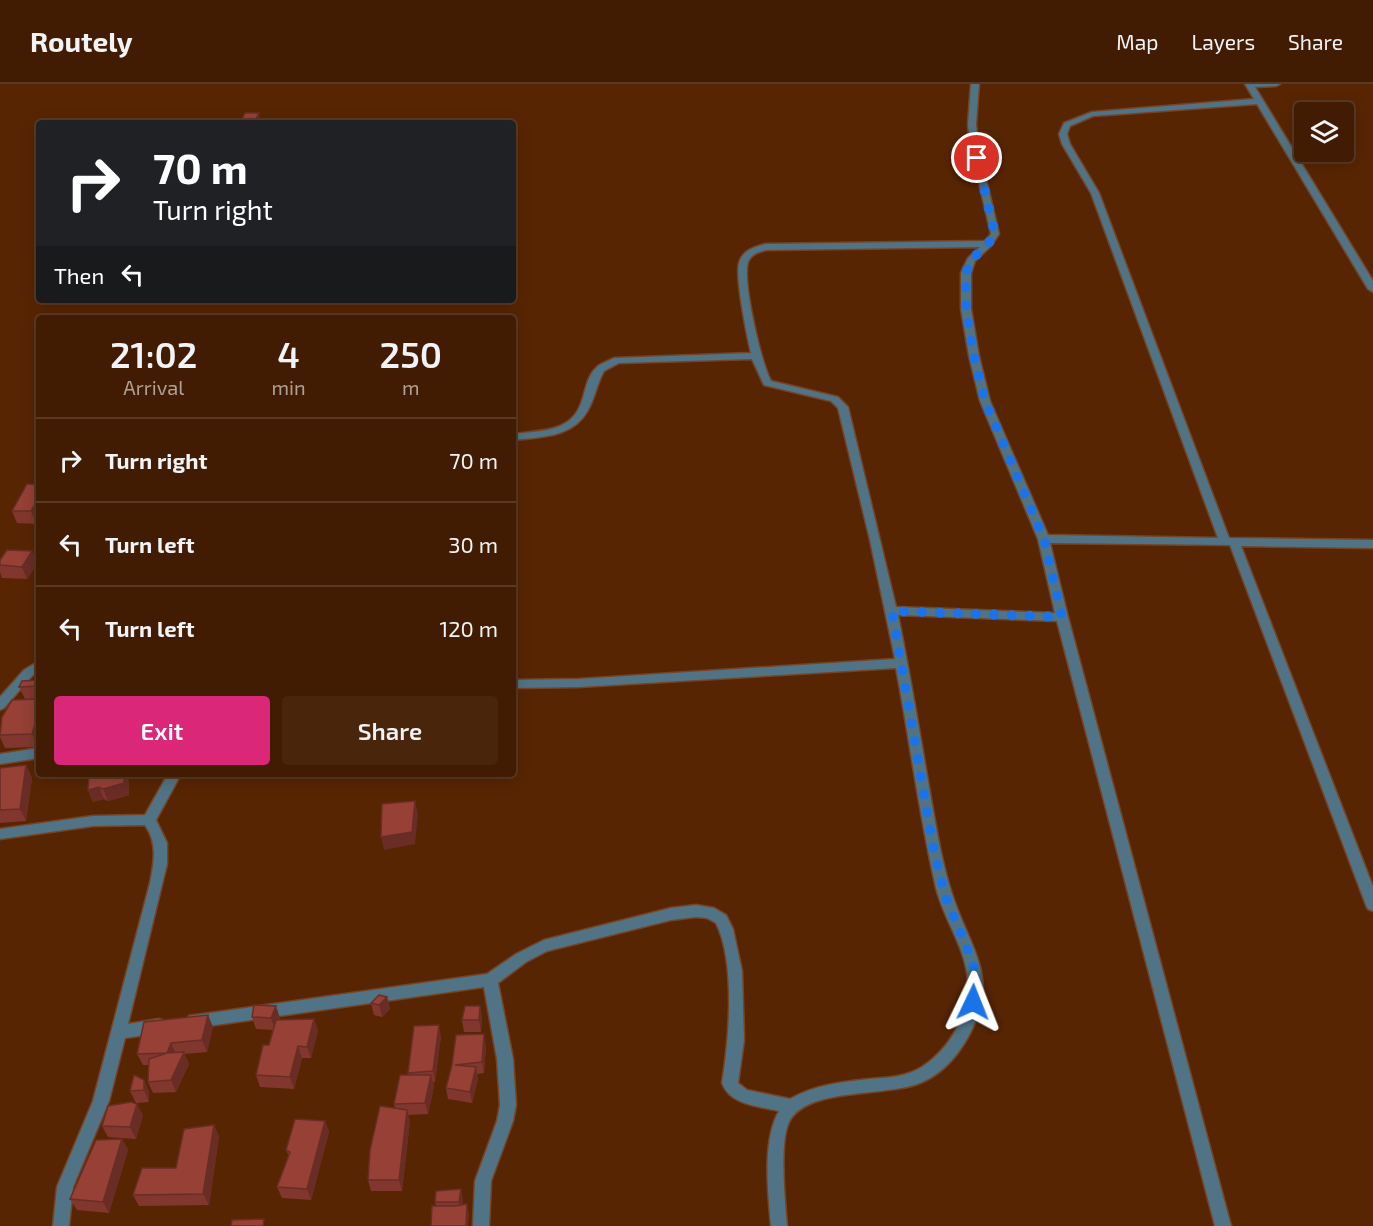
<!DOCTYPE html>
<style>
body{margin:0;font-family:"Exo 2",sans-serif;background:#49250c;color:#f1f3f6;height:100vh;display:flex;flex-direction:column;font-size:22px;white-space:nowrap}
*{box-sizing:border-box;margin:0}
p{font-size:20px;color:#aea199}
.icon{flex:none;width:33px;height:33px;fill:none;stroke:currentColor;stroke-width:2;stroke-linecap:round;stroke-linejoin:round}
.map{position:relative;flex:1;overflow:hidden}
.sheet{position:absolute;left:36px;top:231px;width:480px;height:462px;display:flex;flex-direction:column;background:#421c02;border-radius:6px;box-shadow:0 3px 15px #0003,0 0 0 2px #5a3a24}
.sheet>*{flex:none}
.top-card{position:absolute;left:36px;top:36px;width:480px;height:183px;border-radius:6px;box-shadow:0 3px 15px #0003,0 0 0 2px #5a3a24;background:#202124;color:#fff;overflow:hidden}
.buttons{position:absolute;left:1294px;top:18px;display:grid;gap:12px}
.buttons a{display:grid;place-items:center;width:60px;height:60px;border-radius:6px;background:#421c02;box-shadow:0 3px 15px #0003,0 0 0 2px #5a3a24;font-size:30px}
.pin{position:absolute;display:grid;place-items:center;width:51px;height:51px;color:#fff;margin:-26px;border:3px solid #fff;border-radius:50%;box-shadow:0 2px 6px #0007}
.me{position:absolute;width:66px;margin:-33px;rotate:2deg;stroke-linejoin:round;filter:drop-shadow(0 0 4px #0008)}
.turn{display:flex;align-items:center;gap:21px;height:126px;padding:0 18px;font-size:27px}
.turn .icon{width:78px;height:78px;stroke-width:2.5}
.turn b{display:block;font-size:42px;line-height:51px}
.then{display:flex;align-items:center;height:57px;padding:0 18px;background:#0003;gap:12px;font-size:22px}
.eta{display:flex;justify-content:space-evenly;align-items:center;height:102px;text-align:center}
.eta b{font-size:36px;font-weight:600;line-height:42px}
.button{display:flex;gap:12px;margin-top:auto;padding:12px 18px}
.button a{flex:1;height:69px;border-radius:6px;background:#db2777;color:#fff;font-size:24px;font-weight:600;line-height:69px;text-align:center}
.button a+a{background:#49250c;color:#f1f3f6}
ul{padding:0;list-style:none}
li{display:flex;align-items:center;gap:18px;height:84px;padding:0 18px;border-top:2px solid #5a3a24}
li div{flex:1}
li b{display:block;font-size:22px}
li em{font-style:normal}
header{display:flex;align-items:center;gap:36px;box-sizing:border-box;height:84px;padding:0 30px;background:#421c02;border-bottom:2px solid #5a3a24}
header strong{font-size:28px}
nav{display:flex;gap:33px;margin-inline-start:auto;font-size:21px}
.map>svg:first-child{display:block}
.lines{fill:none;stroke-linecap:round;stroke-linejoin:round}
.street-casing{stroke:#754424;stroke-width:3}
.street{fill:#507485;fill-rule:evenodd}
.wall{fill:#81372e}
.shaded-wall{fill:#692d26}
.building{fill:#964036;stroke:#692d26;stroke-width:1.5}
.route{stroke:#1a73e8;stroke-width:10;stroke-dasharray:0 18}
</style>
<header>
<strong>Routely</strong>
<nav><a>Map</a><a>Layers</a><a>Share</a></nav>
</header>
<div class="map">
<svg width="1373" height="1142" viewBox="0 0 1373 1142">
<rect width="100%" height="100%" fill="#582503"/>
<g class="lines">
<g class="street-casing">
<g id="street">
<path d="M 971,0 L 979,0 L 976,40 L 978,61 L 999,150 L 991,162 L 975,177 L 971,189 L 971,225 L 979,272 L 990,317 L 1048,451 L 1218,454 L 1091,109 L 1062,60 L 1059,50 L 1064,39 L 1092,28 L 1254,15 L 1245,0 L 1280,0 L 1276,2 L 1255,3 L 1373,197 L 1373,208 L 1368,205 L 1257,20 L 1093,32 L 1070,42 L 1067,50 L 1070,60 L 1099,109 L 1229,454 L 1373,456 L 1373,464 L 1241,462 L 1373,803 L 1373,827 L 1368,825 L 1366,821 L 1230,461 L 1050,459 L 1068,533 L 1231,1142 L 1215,1142 L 1057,537 L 898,531 C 910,590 920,650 930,709 C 937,748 943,788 957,824 C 968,854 989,886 981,919 C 974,951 951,987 920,999 C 887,1013 806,1003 789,1038 C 779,1059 785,1118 787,1142 L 771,1142 C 768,1109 762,1056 779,1027 C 758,1022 730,1021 722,999 C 729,956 736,879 716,839 L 707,834 L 696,833 L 671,836 L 547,867 L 526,878 L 498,899 L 513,975 L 516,1021 L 513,1037 L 491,1097 L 489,1142 L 473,1142 L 475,1097 L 497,1037 L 500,1021 L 497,975 L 484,903 L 194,944 L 189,942 L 187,937 L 189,932 L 487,890 L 516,870 L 544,856 L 671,824 L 696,821 L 714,824 L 726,831 L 733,845 L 742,887 L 744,956 L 738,999 L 747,1006 L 790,1015 C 814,1001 841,998 869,995 C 886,994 906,993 922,983 C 948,966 967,935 968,903 C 969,868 944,837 936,804 C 919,731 910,657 896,584 L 579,603 L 513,604 L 513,596 L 579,595 L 895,575 L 870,456 L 838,324 L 831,317 L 764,301 L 752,275 L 619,279 L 604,287 C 597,299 595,314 588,326 C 573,354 540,353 513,356 L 513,350 C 528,348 546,348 560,342 C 590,329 579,299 597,283 C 601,279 609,277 614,274 L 751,269 C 747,252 735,193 739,179 C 742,167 754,163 765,160 L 985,157 L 991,150 L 970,61 L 968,40 ZM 980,163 L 968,174 L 961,189 L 961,225 L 969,272 L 980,317 L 1038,455 L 1055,529 L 896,523 L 848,323 L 838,313 L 771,297 C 761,278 742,197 748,178 C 751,170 759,168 766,166 Z"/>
<path d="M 39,577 L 39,587 L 32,592 L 4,624 L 0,626 L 0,613 L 24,586 Z"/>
<path d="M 39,664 L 39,674 L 0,680 L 0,670 Z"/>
<path d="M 168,690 L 181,690 L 156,736 L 167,759 L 167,780 L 128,940 L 159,935 L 164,937 L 166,942 L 164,947 L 159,949 L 125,954 L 109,1017 L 73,1103 L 69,1142 L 53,1142 L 57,1103 L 93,1017 L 150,799 C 154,778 158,760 145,741 L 93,742 L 0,755 L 0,745 L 93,732 L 145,731 Z"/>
</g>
</g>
<use href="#street" class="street"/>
</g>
<g class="wall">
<path d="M 245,29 L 261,39 L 243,39 L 242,35 Z"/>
<path d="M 39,401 L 39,434 L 36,440 L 17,439 L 12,427 Z"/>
<path d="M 39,456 L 39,476 L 34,464 Z"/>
<path d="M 32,467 L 37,480 L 27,495 L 2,494 L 0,488 L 0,476 Z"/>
<path d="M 39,596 L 39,615 L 25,615 L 19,603 Z"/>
<path d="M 39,615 L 38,663 L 5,664 L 0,653 L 0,647 Z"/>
<path d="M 26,681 L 32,694 L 26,737 L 0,739 L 0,684 Z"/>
<path d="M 128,690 L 129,711 L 108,717 L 104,715 L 93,718 L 88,706 Z"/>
<path d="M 387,913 L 390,925 L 382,933 L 374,931 L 371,919 Z"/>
<path d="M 480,922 L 482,934 L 481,948 L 464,948 L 462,936 Z"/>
<path d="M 252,933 L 280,934 L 279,936 L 314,935 L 318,947 L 311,974 L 302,974 L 294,1005 L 260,1003 L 256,991 L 269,961 L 273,946 L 256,945 Z"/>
<path d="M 213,943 L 207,968 L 184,970 L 189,980 L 176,1008 L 153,1009 L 148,998 L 149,981 L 143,981 L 137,970 Z"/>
<path d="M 441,952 L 435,998 L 433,998 L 434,1002 L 428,1030 L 408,1031 L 410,1037 L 402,1107 L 371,1107 L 368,1096 L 395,1024 L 394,1020 L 409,991 L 408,989 Z"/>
<path d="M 486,962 L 484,989 L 477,990 L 478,995 L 472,1019 L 448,1015 L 446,1004 L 452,981 Z"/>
<path d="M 144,996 L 149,1008 L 149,1018 L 136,1019 L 130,1007 Z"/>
<path d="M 143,1031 L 136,1055 L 108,1053 L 102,1042 Z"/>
<path d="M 325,1037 L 329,1048 L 311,1116 L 282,1114 L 277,1103 L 289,1072 L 286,1066 Z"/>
<path d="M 214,1041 L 219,1053 L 209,1121 L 139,1122 L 133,1111 L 176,1084 Z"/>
<path d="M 122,1055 L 128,1066 L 109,1129 L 77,1126 L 70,1115 Z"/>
<path d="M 463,1116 L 462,1121 L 469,1131 L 436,1122 L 435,1118 Z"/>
</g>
<g class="shaded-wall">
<path d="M 259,29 L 261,39 L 257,39 L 256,35 Z"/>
<path d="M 39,413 L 39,434 L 36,440 L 31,427 Z"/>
<path d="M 32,467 L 37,480 L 27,495 L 22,483 Z"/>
<path d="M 39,626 L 39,658 L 38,663 L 32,650 Z"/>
<path d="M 26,681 L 32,694 L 26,737 L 20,725 Z"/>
<path d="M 124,690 L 129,690 L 128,690 L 129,711 L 108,717 L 103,705 Z"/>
<path d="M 99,703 L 104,715 L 93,718 L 88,706 Z"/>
<path d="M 415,717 L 418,730 L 415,760 L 384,766 L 381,753 Z"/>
<path d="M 387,913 L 390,925 L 382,933 L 379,921 Z"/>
<path d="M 276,922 L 280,934 L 275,946 L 271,934 Z"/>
<path d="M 480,922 L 482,934 L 481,948 L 479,936 Z"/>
<path d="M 208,931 L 213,943 L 207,968 L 202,956 Z"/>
<path d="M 314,935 L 318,947 L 311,974 L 307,963 Z"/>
<path d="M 439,941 L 441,952 L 435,998 L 433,987 Z"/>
<path d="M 484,950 L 486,962 L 484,989 L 482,978 Z"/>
<path d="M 171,959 L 176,970 L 167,969 Z"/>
<path d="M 298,962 L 302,974 L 294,1005 L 290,993 Z"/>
<path d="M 184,968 L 189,980 L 176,1008 L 171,996 Z"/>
<path d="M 476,983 L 478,995 L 472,1019 L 470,1008 Z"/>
<path d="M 431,991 L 434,1002 L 428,1030 L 425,1019 Z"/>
<path d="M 144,996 L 149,1008 L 149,1018 L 144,1006 Z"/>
<path d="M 137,1020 L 143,1031 L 136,1055 L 130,1043 Z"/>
<path d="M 407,1026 L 410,1037 L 402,1107 L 399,1096 Z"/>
<path d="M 325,1037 L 329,1048 L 311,1116 L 307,1105 Z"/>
<path d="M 214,1041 L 219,1053 L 209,1121 L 203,1110 Z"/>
<path d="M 122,1055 L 128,1066 L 109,1129 L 103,1118 Z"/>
<path d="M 461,1105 L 463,1116 L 461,1128 L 459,1118 Z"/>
<path d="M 467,1120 L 469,1131 L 468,1142 L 466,1142 Z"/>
</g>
<g class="building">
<path d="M 245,29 L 259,29 L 256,35 L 242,35 Z"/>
<path d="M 27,400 L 39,401 L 39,413 L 31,427 L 12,427 Z"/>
<path d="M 39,456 L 39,464 L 34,464 Z"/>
<path d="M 7,466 L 32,467 L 22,483 L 0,481 L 0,476 Z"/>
<path d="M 39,596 L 39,602 L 19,603 L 22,597 Z"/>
<path d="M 39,615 L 39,626 L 32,650 L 0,651 L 2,633 L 12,616 Z"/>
<path d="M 26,681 L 20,725 L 0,726 L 0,684 Z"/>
<path d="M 89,690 L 124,690 L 124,699 L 103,705 L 99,703 L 88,706 Z"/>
<path d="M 415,717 L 412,748 L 381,753 L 382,720 Z"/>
<path d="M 379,911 L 387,913 L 379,921 L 371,919 Z"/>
<path d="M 254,921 L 276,922 L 271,934 L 252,933 Z"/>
<path d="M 465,922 L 480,922 L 479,936 L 462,936 Z"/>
<path d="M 208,931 L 202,956 L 171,959 L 167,969 L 137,970 L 144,938 Z"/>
<path d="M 314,935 L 307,963 L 298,962 L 290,993 L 256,991 L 263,961 L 269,961 L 276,936 Z"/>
<path d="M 439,941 L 433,987 L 408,989 L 414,942 Z"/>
<path d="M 484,950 L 482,978 L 455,981 L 476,983 L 470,1008 L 446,1004 L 452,981 L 456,951 Z"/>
<path d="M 184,968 L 171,996 L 148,998 L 149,975 L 167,969 Z"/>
<path d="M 134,991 L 144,996 L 144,1006 L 130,1007 Z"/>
<path d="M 400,991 L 431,991 L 425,1019 L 394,1020 Z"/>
<path d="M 131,1018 L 137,1020 L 130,1043 L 102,1042 L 108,1022 Z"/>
<path d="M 380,1022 L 407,1026 L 399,1096 L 368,1096 L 370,1066 Z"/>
<path d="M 295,1035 L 325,1037 L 307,1105 L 277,1103 L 290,1068 L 286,1066 Z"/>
<path d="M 214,1041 L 203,1110 L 133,1111 L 142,1084 L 176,1084 L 184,1045 Z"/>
<path d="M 122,1055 L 103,1118 L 70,1115 L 96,1056 Z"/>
<path d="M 461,1105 L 459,1118 L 435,1118 L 436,1107 Z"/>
<path d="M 467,1120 L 466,1142 L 431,1142 L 432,1122 L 455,1122 Z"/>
<path d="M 264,1135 L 263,1142 L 231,1142 L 232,1136 Z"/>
</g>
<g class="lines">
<path class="route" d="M 973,918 L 976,903 L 973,878 L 947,817 L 934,768 L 892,527 L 1062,533 L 1044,455 L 985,317 L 974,272 L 966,225 L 966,189 L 971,176 L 988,160 L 995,150 L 977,74"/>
</g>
</svg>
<div class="buttons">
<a><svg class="icon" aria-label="layers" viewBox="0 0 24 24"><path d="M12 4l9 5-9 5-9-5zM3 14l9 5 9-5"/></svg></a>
</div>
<div class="pin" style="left:977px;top:74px;background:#d93025"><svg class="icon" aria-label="arrive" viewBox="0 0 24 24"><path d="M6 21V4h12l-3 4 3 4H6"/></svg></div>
<svg class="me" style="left:973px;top:918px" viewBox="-20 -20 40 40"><path d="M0-17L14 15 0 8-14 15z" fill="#1a73e8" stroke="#fff" stroke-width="4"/></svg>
<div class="top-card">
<div class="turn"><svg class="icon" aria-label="right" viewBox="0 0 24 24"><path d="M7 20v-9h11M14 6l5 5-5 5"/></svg><div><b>70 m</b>Turn right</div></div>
<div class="then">Then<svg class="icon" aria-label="left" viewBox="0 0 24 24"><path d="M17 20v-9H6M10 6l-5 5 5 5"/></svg></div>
</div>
<section class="sheet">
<div class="eta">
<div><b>21:02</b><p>Arrival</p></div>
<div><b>4</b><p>min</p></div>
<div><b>250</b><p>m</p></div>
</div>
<ul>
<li><svg class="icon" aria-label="right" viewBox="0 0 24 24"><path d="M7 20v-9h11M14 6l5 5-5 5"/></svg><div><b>Turn right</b></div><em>70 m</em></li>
<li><svg class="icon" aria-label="left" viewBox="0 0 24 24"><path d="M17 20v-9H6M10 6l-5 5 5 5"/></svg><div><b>Turn left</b></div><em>30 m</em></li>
<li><svg class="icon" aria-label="left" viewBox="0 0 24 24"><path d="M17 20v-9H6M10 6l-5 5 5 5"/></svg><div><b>Turn left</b></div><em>120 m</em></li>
</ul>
<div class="button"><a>Exit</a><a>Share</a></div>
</section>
</div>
